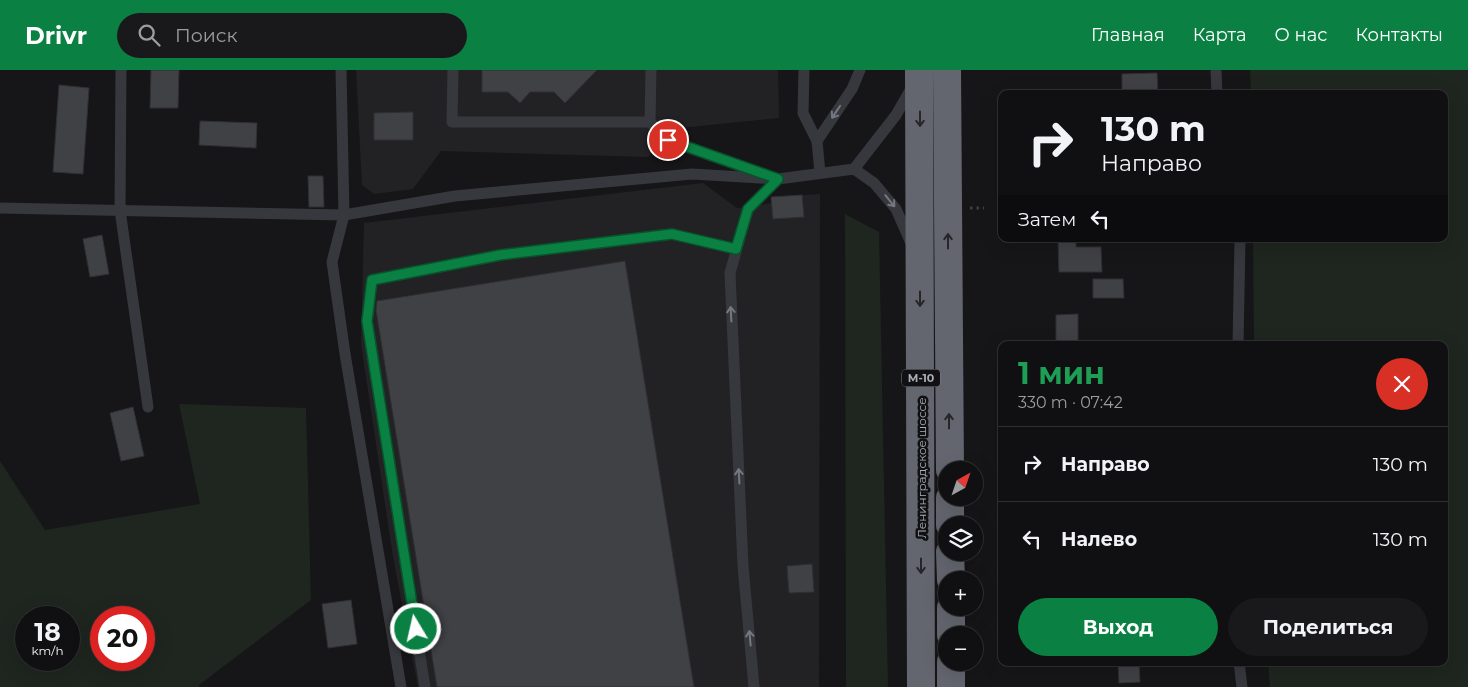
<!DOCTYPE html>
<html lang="ru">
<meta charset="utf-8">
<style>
body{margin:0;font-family:Montserrat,sans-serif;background:#19191b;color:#f1f3f6;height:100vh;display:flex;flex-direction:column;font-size:19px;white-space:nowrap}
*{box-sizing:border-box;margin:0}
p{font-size:16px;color:#9c9d9f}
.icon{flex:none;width:28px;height:28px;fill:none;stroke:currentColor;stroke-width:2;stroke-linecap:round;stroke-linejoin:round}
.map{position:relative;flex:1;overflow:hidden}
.sheet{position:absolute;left:998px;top:271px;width:450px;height:325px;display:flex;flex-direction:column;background:#101012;border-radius:10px;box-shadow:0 5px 20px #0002,0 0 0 1px #303032}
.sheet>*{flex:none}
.hud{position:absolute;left:998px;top:20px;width:450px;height:152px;border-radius:10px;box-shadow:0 5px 20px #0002,0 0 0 1px #303032;background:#101012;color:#f1f3f6;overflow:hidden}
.needle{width:32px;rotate:40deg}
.buttons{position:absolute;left:938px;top:391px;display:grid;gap:10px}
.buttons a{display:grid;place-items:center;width:45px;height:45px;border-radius:50%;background:#101012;box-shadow:0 5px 20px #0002,0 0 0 1px #303032;font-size:25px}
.speed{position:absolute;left:15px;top:536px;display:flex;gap:10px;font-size:25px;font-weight:700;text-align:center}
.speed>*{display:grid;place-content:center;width:65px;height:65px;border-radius:50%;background:#101012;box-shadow:0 5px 20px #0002,0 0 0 1px #303032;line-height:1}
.speed small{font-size:12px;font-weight:400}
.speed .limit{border:8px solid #d22;background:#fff;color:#111}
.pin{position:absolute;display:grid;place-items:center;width:42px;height:42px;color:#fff;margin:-21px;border:2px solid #fff;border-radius:50%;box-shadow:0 1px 5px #0007}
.me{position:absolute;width:55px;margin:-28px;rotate:351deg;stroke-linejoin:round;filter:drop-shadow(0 0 4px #0008)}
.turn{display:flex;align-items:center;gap:18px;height:105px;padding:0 20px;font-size:22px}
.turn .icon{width:65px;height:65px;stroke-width:2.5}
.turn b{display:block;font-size:35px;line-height:42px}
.then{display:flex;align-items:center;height:48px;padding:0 20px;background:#0003;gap:10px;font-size:19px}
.round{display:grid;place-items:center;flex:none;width:52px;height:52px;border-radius:26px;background:#19191b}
.summary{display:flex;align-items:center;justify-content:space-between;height:85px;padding:0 20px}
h1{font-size:30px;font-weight:700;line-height:38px;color:#1e9e55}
.primary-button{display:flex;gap:10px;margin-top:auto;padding:10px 20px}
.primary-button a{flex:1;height:58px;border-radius:30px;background:#0b8043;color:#fff;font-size:20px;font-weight:700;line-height:58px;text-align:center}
.primary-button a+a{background:#19191b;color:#f1f3f6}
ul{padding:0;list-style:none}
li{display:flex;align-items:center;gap:15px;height:75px;padding:0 20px;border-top:1px solid #303032}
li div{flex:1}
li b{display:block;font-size:19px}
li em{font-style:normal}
header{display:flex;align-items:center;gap:30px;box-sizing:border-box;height:70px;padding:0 25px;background:#0b8043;color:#fff}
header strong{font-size:24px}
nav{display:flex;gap:28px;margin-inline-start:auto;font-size:18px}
.search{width:350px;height:45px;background:#19191b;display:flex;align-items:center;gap:12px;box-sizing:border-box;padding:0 18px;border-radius:28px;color:#9c9d9f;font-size:19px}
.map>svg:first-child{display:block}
.built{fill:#222225}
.green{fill:#1e261f;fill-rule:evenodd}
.building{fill:#404145;stroke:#303034}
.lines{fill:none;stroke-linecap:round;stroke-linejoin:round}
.path{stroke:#3d3f44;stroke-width:3;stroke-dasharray:2.5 4;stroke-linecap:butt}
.lane{stroke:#37383d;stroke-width:11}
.highway{stroke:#63666e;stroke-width:28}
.oneway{stroke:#757881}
.oneway2{stroke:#26262a}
.route-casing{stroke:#07532c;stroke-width:12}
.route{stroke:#0b8043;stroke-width:9}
.labels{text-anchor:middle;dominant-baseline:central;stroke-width:5;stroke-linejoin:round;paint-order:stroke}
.shield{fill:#111113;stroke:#7b7e86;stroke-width:1}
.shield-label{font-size:11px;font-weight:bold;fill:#a8adb8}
.street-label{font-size:12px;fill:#a8adb8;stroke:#111113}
</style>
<header>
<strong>Drivr</strong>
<div class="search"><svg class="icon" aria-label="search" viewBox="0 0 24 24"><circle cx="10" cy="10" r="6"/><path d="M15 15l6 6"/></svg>Поиск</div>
<nav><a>Главная</a><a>Карта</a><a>О нас</a><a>Контакты</a></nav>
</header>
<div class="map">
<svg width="1468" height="617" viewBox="0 0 1468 617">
<rect width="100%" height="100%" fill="#161618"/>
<g class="built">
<path d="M 356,0 L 778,0 L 779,48 L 680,58 L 648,87 L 441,81 L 413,119 L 374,124 L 362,115 Z"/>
<path d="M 703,113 L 737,138 L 749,137 L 771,133 L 771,127 L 820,124 L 819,617 L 418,617 L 393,487 L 361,274 L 364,153 Z"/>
</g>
<g class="green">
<path d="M 1250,0 L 1468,0 L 1468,617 L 1270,617 L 1268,593 L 1444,592 L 1444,275 L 1254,275 L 1253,169 L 1444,169 L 1444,24 L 1251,24 Z"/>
<path d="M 845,144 L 879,162 L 888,617 L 846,617 Z"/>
<path d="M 179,334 L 306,338 L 311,530 L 199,615 L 199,617 L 0,617 L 0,391 L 45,460 L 200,434 ZM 26,548 L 69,548 L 69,590 L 26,590 ZM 101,548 L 144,548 L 144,590 L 101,590 Z"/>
</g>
<g class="building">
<path d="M 151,0 L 179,0 L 178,38 L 150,38 Z"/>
<path d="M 482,0 L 597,0 L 565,33 L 554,22 L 530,22 L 520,33 L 508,22 L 482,22 Z"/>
<path d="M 1157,3 L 1158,24 L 1122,24 L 1122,4 Z"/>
<path d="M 59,15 L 89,18 L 83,104 L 53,102 Z"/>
<path d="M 413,42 L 413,70 L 374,70 L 374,43 Z"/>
<path d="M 200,51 L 257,53 L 256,78 L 199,75 Z"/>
<path d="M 308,106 L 323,106 L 324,137 L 309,137 Z"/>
<path d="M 802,125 L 804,147 L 773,149 L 771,127 Z"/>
<path d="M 102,165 L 109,204 L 90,207 L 83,169 Z"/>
<path d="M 1058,169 L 1076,169 L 1076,177 L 1101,177 L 1102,202 L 1059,202 Z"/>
<path d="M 625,191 L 694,617 L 437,617 L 376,240 L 377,231 Z"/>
<path d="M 1093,209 L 1123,209 L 1124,228 L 1093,228 Z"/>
<path d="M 1078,244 L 1078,275 L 1056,275 L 1056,245 Z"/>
<path d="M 133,337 L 144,386 L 121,391 L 110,343 Z"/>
<path d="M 812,494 L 814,522 L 789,523 L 787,496 Z"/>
<path d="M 351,530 L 357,574 L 328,578 L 322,534 Z"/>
<path d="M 1139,592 L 1140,612 L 1119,613 L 1118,593 Z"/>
</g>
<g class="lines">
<path class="path" d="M 970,138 L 984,138"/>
<g class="lane">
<path d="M 121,0 L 120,140 L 148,337"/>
<path d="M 453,0 L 452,52 L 650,52"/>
<path d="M 651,0 L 650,52 L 668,70 L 764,104"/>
<path d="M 804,0 L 803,43 L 817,71"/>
<path d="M 1216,0 L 1217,24"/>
<path d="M 854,99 L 896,45 L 912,17"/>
<path d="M 820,103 L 817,71 L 852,19 L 860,0"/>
<path d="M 0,138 L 344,145 L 341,0"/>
<path d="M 1238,275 L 1240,169"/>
<path d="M 1239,592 L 1242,617"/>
<path d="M 401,617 L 345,284 L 332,192 L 344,145 L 455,126 L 692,104 L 778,109 L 854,99 L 874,113 L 896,139 L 911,173"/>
<path d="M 425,617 L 367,251 L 372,210 L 501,185 L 672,164 L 736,179"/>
<path d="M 754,617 L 743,496 L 730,203 L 748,139 L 778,109"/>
</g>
<g class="highway">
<path d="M 919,0 L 921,617"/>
<path d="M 947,0 L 950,400"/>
<path d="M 950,428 L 950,455"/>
<path d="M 950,482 L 951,510"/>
<path d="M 951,538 L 951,565"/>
<path d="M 951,592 L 951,617"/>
</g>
</g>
<defs><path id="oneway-shaft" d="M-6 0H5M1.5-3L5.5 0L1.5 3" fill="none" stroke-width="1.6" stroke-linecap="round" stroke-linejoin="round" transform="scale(1.25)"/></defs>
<g class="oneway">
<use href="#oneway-shaft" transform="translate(836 42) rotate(124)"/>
<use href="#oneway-shaft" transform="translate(890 131) rotate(51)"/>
<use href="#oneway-shaft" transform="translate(731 244) rotate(-93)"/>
<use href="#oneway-shaft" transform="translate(739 406) rotate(-93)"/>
<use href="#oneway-shaft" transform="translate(750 568) rotate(-95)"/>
</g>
<g class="oneway2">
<use href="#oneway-shaft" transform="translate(920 49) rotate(90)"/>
<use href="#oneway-shaft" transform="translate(948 171) rotate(-90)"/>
<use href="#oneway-shaft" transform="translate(920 229) rotate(90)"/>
<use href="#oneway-shaft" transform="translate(949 351) rotate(-90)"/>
<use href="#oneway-shaft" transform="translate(921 496) rotate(90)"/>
</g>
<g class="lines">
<g class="route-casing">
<path id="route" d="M 416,559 L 367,251 L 372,210 L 500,185 L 672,164 L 736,179 L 748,139 L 778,109 L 668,70"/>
</g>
<use href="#route" class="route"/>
</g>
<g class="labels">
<rect class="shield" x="902" y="299.5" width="38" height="17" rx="4"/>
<g class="shield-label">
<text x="921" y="308">М-10</text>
</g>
<g class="street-label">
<text transform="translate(921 398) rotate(-90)">Ленинградское шоссе</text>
</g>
</g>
</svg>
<div class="buttons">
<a><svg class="needle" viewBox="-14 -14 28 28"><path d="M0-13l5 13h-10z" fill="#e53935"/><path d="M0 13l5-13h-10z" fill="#9c9d9f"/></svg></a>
<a><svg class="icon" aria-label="layers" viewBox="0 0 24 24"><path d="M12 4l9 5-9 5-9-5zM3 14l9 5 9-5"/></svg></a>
<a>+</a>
<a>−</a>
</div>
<div class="speed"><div>18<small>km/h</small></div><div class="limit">20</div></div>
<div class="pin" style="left:668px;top:70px;background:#d93025"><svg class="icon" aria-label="arrive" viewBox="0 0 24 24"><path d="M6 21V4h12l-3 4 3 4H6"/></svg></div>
<svg class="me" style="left:416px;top:559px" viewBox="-20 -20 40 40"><circle r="17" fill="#0b8043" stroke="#fff" stroke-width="3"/><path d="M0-11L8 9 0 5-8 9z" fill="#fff"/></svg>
<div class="hud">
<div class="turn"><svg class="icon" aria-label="right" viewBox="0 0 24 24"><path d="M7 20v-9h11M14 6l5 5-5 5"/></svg><div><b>130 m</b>Направо</div></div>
<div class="then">Затем<svg class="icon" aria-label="left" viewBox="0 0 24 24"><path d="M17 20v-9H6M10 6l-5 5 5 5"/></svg></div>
</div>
<section class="sheet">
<div class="summary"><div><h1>1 мин</h1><p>330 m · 07:42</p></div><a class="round" style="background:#d93025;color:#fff"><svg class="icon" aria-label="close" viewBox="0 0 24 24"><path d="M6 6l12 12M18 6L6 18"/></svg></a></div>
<ul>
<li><svg class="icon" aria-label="right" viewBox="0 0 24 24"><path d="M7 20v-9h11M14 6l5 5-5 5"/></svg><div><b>Направо</b></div><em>130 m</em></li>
<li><svg class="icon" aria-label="left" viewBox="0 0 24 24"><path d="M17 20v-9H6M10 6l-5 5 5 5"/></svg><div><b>Налево</b></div><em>130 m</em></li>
</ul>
<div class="primary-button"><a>Выход</a><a>Поделиться</a></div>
</section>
</div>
